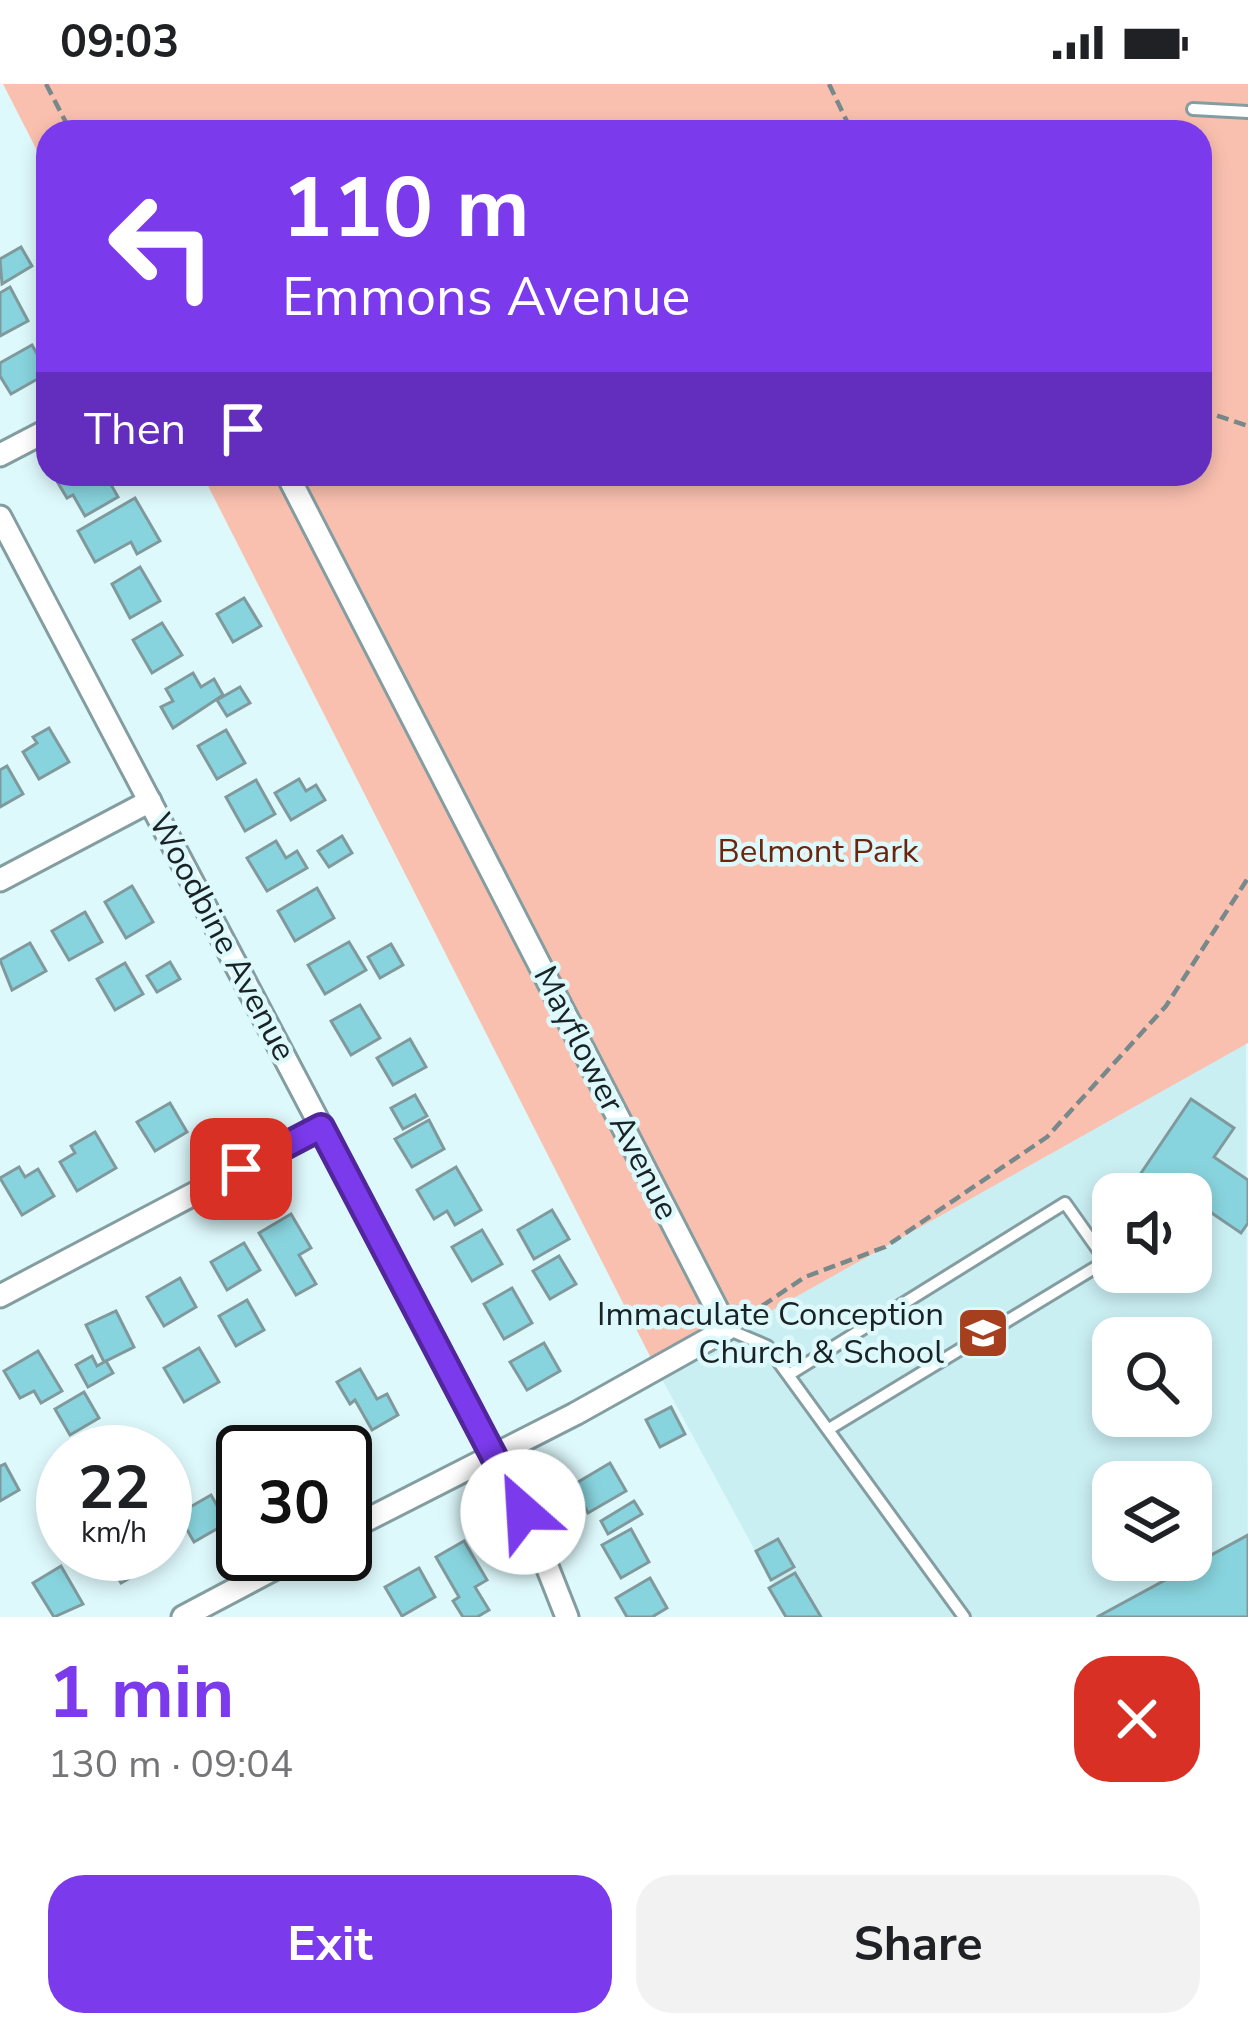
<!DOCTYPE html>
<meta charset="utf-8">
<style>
body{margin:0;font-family:"Nunito Sans",sans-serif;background:#f2f2f2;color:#202124;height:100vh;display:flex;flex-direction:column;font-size:45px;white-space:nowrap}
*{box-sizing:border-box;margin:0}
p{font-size:39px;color:#757577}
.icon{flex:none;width:66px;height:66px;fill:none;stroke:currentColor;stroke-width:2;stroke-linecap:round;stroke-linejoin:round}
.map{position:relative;height:1533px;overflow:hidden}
.sheet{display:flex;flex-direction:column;background:#fff;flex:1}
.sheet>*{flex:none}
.top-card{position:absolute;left:36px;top:36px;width:1176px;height:366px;border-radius:36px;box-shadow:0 6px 18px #0003;background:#7c3aed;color:#fff;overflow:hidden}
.tools{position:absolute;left:1092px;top:1089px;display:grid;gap:24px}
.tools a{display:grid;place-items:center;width:120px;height:120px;border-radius:24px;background:#fff;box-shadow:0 6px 18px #0003;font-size:60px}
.speed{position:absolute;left:36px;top:1341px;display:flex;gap:24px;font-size:60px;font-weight:700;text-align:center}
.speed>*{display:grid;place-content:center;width:156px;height:156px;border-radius:50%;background:#fff;box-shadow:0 6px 18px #0003;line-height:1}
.speed small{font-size:30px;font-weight:400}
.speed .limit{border:6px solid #111;border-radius:18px;background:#fff;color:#111}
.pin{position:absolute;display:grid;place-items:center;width:102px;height:102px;color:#fff;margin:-51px;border-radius:24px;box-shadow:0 6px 18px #0006}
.me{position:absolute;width:132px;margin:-66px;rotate:334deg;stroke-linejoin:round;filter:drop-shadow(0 0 9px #0008)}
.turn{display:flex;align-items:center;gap:42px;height:252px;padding:0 48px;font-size:54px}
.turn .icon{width:156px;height:156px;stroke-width:2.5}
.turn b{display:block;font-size:84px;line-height:102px}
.then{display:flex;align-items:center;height:114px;padding:0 48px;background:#0003;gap:24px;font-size:45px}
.round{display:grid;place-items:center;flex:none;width:126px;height:126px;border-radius:36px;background:#f2f2f2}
.headline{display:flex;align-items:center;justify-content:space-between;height:204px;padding:0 48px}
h1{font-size:72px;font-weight:700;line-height:90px;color:#7c3aed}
.action{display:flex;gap:24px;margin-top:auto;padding:24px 48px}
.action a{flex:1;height:138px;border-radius:36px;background:#7c3aed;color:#fff;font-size:48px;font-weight:700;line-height:138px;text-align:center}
.action a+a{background:#f2f2f2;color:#202124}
.status{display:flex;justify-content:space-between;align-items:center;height:84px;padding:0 60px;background:#fff;direction:ltr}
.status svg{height:33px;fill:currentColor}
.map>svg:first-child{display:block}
.built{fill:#caeff3;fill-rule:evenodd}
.green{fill:#fac0af}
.building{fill:#88d4de;stroke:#80999c;stroke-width:3}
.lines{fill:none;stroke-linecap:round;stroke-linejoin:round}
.lane-casing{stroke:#849da0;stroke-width:16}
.street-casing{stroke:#849da0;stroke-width:27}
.path{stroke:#77898b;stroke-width:4.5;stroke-dasharray:12 6;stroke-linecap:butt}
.lane{stroke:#fff;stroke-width:10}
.street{stroke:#fff;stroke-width:21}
.route-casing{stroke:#51269a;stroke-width:30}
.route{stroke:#7c3aed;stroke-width:21}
.labels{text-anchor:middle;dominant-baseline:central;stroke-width:9;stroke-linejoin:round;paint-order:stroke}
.park-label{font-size:33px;fill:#6c250d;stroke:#def9fc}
.street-label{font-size:33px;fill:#192224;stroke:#def9fc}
.poi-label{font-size:33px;fill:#192224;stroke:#def9fc;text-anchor:end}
</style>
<div class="status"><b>09:03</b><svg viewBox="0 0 49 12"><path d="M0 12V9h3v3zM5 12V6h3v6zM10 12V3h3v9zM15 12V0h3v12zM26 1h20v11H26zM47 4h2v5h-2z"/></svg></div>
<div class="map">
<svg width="1248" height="1533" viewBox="0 0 1248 1533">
<rect width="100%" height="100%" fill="#def9fc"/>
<path class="built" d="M 1246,958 L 1248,1533 L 791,1533 L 657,1286 ZM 1113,1110 L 1191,1110 L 1191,1188 L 1113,1188 ZM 1113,1254 L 1191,1254 L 1191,1332 L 1113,1332 ZM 1113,1398 L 1191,1398 L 1191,1476 L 1113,1476 Z"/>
<path class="green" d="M 3,0 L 1248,0 L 1248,959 L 769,1228 L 727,1245 L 657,1286 L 202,390 L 1200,390 L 1200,48 L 48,48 L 48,88 Z"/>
<g class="building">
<path d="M 21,163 L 32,182 L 2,200 L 0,175 Z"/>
<path d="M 10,203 L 28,237 L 0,252 L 0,209 Z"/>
<path d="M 32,261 L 48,289 L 11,310 L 0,292 L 0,279 Z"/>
<path d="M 74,390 L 105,390 L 118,413 L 85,432 L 73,411 L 67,414 L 58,399 Z"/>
<path d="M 135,414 L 160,457 L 137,470 L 131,458 L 95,478 L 78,447 Z"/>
<path d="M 140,483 L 160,517 L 130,534 L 112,500 Z"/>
<path d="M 244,514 L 261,542 L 233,558 L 217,530 Z"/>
<path d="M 162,539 L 182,571 L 152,589 L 133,556 Z"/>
<path d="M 193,589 L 201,603 L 214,595 L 223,611 L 173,644 L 161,623 L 173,617 L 166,605 Z"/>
<path d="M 240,603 L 250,619 L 227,632 L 217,616 Z"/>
<path d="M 49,644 L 69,678 L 39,695 L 23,668 L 37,659 L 33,653 Z"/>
<path d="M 226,646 L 245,679 L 217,695 L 198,662 Z"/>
<path d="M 7,682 L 23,710 L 0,723 L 0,686 Z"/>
<path d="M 299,695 L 306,707 L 316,701 L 325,716 L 291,736 L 275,709 Z"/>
<path d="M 256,696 L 275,730 L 245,747 L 226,713 Z"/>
<path d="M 342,752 L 352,769 L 329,783 L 318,767 Z"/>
<path d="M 276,757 L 286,774 L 297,767 L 307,784 L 267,807 L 247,774 Z"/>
<path d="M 132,802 L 153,838 L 126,854 L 105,818 Z"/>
<path d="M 317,804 L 334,834 L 295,857 L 278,827 Z"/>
<path d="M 85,828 L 102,858 L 69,876 L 52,847 Z"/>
<path d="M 349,858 L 366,886 L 325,910 L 308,881 Z"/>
<path d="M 30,859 L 46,887 L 12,906 L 0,876 Z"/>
<path d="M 391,860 L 403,881 L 380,894 L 368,873 Z"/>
<path d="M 170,878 L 180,895 L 157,908 L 147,892 Z"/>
<path d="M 125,879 L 143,910 L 115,926 L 97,895 Z"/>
<path d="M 360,921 L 380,954 L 351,971 L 331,937 Z"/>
<path d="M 410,955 L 426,983 L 393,1001 L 377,974 Z"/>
<path d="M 415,1011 L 427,1032 L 403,1045 L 391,1024 Z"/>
<path d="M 1191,1015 L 1234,1044 L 1214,1073 L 1248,1096 L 1248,1139 L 1241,1149 L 1191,1115 L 1191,1110 L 1127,1110 Z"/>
<path d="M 170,1019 L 187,1048 L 155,1067 L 137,1038 Z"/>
<path d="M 429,1036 L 444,1065 L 412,1083 L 395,1055 Z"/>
<path d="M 95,1048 L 116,1084 L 77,1107 L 60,1078 L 75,1069 L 71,1062 Z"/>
<path d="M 19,1083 L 25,1093 L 38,1085 L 54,1112 L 22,1131 L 0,1094 Z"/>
<path d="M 456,1083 L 481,1126 L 455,1141 L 447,1127 L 434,1135 L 417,1106 Z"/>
<path d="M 552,1126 L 569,1155 L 534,1175 L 518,1146 Z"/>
<path d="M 291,1130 L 311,1164 L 299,1171 L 316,1200 L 296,1211 L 259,1149 Z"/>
<path d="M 482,1146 L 502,1180 L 472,1197 L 452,1163 Z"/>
<path d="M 244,1159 L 260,1186 L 227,1206 L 211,1178 Z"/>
<path d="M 559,1172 L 576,1200 L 550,1215 L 533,1187 Z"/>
<path d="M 180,1194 L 196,1223 L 164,1242 L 147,1213 Z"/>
<path d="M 512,1204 L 532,1239 L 504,1255 L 484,1220 Z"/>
<path d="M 247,1216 L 264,1246 L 236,1262 L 219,1232 Z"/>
<path d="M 116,1227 L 134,1263 L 104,1278 L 86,1241 Z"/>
<path d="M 544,1259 L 560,1287 L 527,1306 L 510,1278 Z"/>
<path d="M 199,1264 L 219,1298 L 184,1318 L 164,1284 Z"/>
<path d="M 38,1267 L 62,1307 L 41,1319 L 34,1307 L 20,1314 L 4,1287 Z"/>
<path d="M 92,1272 L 97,1282 L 106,1277 L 113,1289 L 88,1303 L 76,1281 Z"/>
<path d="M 360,1285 L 377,1315 L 387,1310 L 398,1331 L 372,1346 L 355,1316 L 350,1320 L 337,1298 Z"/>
<path d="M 84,1308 L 99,1334 L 70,1351 L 55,1325 Z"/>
<path d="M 671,1323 L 685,1350 L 660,1363 L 646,1336 Z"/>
<path d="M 344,1346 L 360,1375 L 345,1383 L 345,1368 L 312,1368 Z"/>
<path d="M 610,1379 L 626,1407 L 588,1429 L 573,1401 Z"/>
<path d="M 5,1380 L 19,1406 L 0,1417 L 0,1382 Z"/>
<path d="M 170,1394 L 185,1419 L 165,1430 L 165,1397 Z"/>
<path d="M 211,1411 L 227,1439 L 194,1458 L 178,1430 Z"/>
<path d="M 634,1417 L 642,1430 L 608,1450 L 601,1437 Z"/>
<path d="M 631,1445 L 649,1478 L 621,1494 L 602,1461 Z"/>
<path d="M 1248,1451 L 1248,1533 L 1097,1533 Z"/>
<path d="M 778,1455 L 794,1483 L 771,1496 L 756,1467 Z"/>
<path d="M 464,1457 L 487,1496 L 475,1503 L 489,1526 L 477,1533 L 463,1533 L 453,1517 L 459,1513 L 436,1473 Z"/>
<path d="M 105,1470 L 149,1470 L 155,1480 L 121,1499 Z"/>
<path d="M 61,1482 L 83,1520 L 54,1533 L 33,1499 Z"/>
<path d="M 419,1484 L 435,1513 L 402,1532 L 385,1503 Z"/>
<path d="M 795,1489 L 821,1533 L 786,1533 L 769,1504 Z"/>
<path d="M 650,1494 L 667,1524 L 652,1533 L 627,1533 L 616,1514 Z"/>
</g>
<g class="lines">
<g class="lane-casing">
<g id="lane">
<path d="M 1193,25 L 1248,28"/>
<path d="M 727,1245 L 767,1262 L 964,1533"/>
<path d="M 790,1290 L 1065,1119 L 1106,1177 L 829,1345"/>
</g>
</g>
<g class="street-casing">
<g id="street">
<path d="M 0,371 L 48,346"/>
<path d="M 287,390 L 727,1245 L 575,1330 L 345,1447"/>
<path d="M 0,433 L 494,1371 L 537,1457 L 567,1533"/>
<path d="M 0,796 L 150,717"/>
<path d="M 0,1212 L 321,1043"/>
<path d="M 183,1533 L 302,1470"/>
</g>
</g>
<g class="path">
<path d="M 46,0 L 71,48"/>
<path d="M 829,0 L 852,48"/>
<path d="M 1200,326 L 1248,342"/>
<path d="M 747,1232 L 805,1193 L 885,1163 L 1047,1053 L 1166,922 L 1248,794"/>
</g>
<use href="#lane" class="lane"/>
<use href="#street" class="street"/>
</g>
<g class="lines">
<g class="route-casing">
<path id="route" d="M 241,1085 L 321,1043 L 523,1428"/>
</g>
<use href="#route" class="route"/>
</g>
<defs>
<g id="school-square" transform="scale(2.7)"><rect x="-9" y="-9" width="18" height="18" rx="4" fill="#a63f1d" stroke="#def9fc"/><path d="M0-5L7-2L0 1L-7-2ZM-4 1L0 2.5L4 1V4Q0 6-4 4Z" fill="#fff"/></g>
</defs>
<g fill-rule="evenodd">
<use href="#school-square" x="983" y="1249"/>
</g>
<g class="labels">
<g class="park-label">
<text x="818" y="767">Belmont Park</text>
</g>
<g class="street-label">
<text transform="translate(222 853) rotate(62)">Woodbine Avenue</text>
<text transform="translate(606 1009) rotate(63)">Mayflower Avenue</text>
</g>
<g class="poi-label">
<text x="944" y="1230">Immaculate Conception<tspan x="944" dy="38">Church &amp; School</tspan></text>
</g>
</g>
</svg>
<div class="tools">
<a><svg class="icon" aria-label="sound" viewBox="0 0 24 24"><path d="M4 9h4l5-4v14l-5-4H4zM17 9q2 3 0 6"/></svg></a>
<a><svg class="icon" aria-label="search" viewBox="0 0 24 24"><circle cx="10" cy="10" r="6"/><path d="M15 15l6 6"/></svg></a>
<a><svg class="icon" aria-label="layers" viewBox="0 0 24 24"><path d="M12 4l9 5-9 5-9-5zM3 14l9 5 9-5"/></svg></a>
</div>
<div class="speed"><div>22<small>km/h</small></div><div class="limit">30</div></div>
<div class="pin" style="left:241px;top:1085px;background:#d93025"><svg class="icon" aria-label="arrive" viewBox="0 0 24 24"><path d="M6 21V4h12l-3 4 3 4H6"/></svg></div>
<svg class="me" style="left:523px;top:1428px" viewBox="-20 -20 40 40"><circle r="19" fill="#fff"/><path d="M0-13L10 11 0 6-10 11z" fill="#7c3aed"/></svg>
<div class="top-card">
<div class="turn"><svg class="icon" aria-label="left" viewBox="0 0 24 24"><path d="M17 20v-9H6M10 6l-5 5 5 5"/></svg><div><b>110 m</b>Emmons Avenue</div></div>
<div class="then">Then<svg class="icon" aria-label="arrive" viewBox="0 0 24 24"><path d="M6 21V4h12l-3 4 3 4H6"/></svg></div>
</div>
</div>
<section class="sheet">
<div class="headline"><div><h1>1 min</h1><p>130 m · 09:04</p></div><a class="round" style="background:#d93025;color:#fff"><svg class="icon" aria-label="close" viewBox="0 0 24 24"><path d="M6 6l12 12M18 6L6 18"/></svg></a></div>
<div class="action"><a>Exit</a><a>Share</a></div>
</section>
